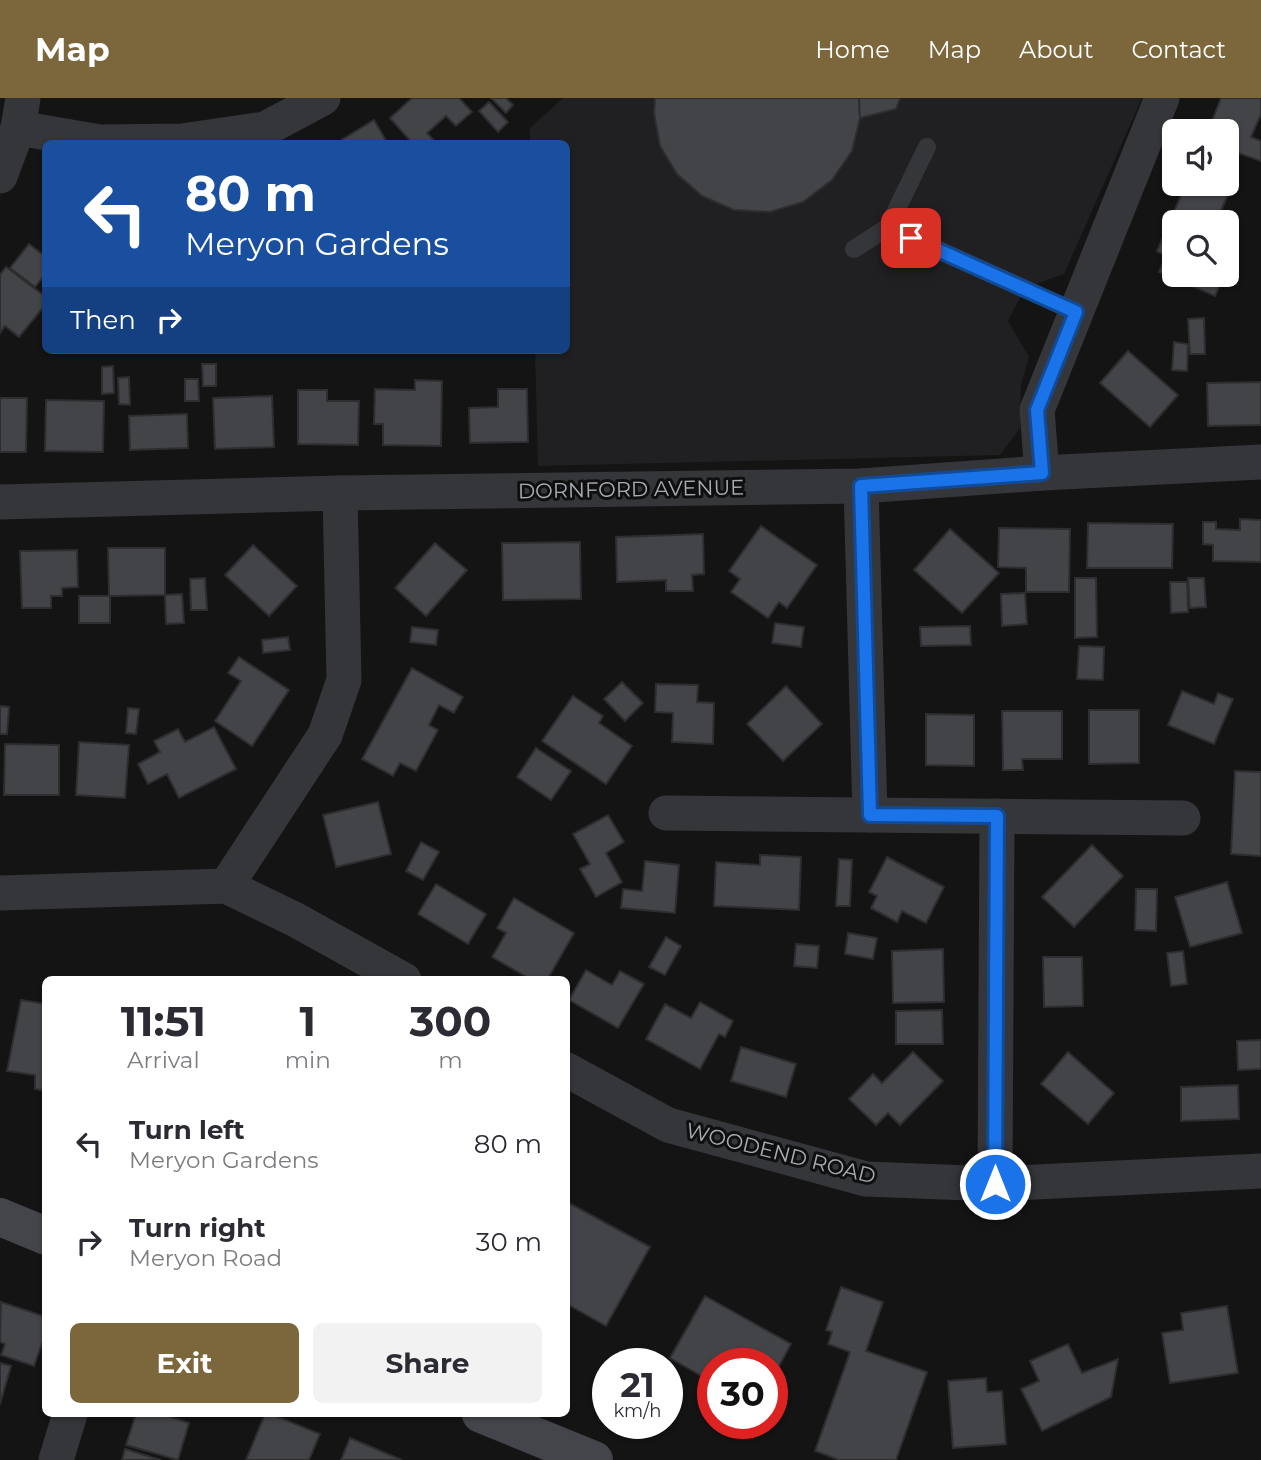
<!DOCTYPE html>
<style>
body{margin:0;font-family:Montserrat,sans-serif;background:#f2f2f3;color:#2b2b33;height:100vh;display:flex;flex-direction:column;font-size:26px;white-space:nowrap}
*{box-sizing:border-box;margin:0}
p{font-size:23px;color:#7c7c81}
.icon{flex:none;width:38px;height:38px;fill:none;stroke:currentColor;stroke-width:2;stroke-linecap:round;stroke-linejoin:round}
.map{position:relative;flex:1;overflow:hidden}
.details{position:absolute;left:42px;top:878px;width:528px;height:441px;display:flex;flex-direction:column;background:#fff;border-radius:10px;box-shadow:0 2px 5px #0004}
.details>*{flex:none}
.top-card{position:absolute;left:42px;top:42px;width:528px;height:214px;border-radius:10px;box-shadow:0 2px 5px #0004;background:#1a4fa0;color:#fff;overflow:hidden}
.fabs{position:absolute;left:1162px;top:21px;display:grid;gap:14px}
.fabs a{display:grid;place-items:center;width:77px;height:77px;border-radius:10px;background:#fff;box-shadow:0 2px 5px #0004;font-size:35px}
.speed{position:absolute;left:592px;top:1250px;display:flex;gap:14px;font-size:35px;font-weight:700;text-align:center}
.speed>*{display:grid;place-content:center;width:91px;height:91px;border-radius:50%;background:#fff;box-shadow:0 2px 5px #0004;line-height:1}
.speed small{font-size:18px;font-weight:400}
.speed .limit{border:10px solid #d22;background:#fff;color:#111}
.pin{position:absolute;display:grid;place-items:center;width:60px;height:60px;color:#fff;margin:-30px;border-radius:14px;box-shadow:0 4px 10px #0006}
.me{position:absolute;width:77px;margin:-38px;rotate:0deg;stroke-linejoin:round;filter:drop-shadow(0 0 5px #0008)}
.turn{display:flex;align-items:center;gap:24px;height:147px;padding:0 28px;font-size:32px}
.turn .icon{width:91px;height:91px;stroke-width:2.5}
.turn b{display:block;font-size:49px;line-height:60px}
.then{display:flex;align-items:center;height:66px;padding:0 28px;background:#0003;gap:14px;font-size:26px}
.eta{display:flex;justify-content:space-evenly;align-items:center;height:119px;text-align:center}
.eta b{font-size:42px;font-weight:700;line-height:49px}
.button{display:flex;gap:14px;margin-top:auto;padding:14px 28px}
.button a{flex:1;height:80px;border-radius:10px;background:#7b673b;color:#fff;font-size:28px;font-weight:700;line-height:80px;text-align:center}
.button a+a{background:#f2f2f3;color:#2b2b33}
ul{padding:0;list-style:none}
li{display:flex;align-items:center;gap:21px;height:98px;padding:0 28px}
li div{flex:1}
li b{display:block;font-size:26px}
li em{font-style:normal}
header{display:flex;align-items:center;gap:42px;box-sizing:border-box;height:98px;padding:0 35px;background:#7b673b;color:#fff}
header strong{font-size:33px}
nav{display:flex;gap:38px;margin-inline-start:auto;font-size:24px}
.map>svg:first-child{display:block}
.built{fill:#202022}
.building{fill:#434448;stroke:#2e2e31;stroke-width:2}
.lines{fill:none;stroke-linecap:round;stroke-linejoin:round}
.lane{stroke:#35363a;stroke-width:18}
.street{stroke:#35363a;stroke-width:35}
.secondary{stroke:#44454a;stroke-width:38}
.route-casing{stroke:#114b97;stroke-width:18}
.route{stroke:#1a73e8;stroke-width:12}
.labels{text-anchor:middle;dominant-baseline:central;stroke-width:6;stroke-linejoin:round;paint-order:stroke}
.street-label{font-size:21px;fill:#a7abb4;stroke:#0f0f10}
</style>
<header>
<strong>Map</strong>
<nav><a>Home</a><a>Map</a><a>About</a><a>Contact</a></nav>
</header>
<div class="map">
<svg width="1261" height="1362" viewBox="0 0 1261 1362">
<rect width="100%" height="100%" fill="#141415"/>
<path class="built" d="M 563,0 L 1142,0 L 1064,176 L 1025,190 L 1008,223 L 1029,259 L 1021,287 L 1020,330 L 1000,357 L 538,368 L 535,252 L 567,252 L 567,46 L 530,45 L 530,30 Z"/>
<g class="building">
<path d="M 412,0 L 459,0 L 472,14 L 456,28 L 446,18 L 427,35 L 437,46 L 413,46 L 390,20 Z"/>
<path d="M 491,0 L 506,0 L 513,7 L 506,15 Z"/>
<path d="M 655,0 L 859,0 L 860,20 L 852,53 L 832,82 L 803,104 L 770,114 L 734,112 L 702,98 L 677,76 L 660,48 L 654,15 Z"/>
<path d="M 859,0 L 900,0 L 896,11 L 860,20 Z"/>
<path d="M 1221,0 L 1261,0 L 1261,16 L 1251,39 L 1261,43 L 1261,63 L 1227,51 L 1227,33 L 1208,33 Z"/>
<path d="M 489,4 L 508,24 L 498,34 L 479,13 Z"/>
<path d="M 374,22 L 388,46 L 335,46 Z"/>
<path d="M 1186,86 L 1215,86 L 1230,92 L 1216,124 L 1174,124 L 1174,177 L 1215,177 L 1223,180 L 1215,198 L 1159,174 L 1166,158 L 1157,153 Z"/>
<path d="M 29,146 L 46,159 L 46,180 L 43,179 L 35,189 L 10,170 Z"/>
<path d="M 6,169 L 46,199 L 46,206 L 19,239 L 5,228 L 0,235 L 0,177 Z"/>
<path d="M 1204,220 L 1205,256 L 1190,256 L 1188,221 Z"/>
<path d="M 1174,244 L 1188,246 L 1187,273 L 1172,272 Z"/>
<path d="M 1128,253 L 1178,297 L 1150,329 L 1100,285 Z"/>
<path d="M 202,266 L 216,266 L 216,288 L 203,288 Z"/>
<path d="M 113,268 L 114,295 L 102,296 L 102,269 Z"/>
<path d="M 129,279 L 130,307 L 119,306 L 118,280 Z"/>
<path d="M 185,281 L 198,281 L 199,303 L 185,303 Z"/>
<path d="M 415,282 L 442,283 L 441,348 L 383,347 L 383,326 L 374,326 L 375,291 L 415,292 Z"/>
<path d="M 1261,284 L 1261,327 L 1208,328 L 1207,285 Z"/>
<path d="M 498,291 L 527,291 L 528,344 L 470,345 L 469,310 L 498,309 Z"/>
<path d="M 298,292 L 327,292 L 327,303 L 359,303 L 358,347 L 298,346 Z"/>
<path d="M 272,298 L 274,349 L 215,351 L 213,300 Z"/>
<path d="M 0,300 L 27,300 L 26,354 L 0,354 Z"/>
<path d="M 46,302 L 104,303 L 103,354 L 45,353 Z"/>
<path d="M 187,316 L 188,350 L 130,352 L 129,318 Z"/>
<path d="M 1240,421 L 1261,422 L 1261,464 L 1213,463 L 1213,447 L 1203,446 L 1203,424 L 1216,424 L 1216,431 L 1240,432 Z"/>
<path d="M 1088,425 L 1173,426 L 1172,470 L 1087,470 Z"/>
<path d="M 761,428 L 817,467 L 787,510 L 779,504 L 768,520 L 731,494 L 740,481 L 729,473 Z"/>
<path d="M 999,430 L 1070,431 L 1069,494 L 1026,494 L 1026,470 L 998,469 Z"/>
<path d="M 950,431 L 999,475 L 962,515 L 914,472 Z"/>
<path d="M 703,436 L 704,476 L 692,477 L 693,493 L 666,493 L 666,482 L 617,484 L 616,439 Z"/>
<path d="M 580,444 L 581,501 L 503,502 L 502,445 Z"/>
<path d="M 435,445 L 467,472 L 426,518 L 395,490 Z"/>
<path d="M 253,447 L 297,488 L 269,518 L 225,477 Z"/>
<path d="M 108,450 L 165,450 L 165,497 L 109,498 Z"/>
<path d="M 77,452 L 78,489 L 62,490 L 62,498 L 51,498 L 51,510 L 22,510 L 20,453 Z"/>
<path d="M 205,480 L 207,512 L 191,512 L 190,481 Z"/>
<path d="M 1075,480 L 1096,480 L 1097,539 L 1075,540 Z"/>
<path d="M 1188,480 L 1204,480 L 1206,509 L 1190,510 Z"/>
<path d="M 1170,484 L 1187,484 L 1188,514 L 1171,515 Z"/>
<path d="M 1025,495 L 1027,526 L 1002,528 L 1001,496 Z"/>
<path d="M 182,496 L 184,525 L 166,526 L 165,497 Z"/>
<rect x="79" y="498" width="31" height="27"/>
<path d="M 775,525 L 804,529 L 801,549 L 772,545 Z"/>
<path d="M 970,528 L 971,547 L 921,548 L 920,529 Z"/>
<path d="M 412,529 L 438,532 L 436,547 L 410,544 Z"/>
<path d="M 288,539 L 290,552 L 263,555 L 262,542 Z"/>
<path d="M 1079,548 L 1104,549 L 1103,582 L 1077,581 Z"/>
<path d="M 239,559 L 289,592 L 252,648 L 215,623 L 241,583 L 228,575 Z"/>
<path d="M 412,570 L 463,599 L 454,615 L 439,607 L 429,627 L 438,632 L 416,673 L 400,665 L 393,678 L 362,661 Z"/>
<path d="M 622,584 L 643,605 L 625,623 L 604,601 Z"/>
<path d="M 656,586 L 698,587 L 697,604 L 714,605 L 713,646 L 672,644 L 673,615 L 655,614 Z"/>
<path d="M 786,588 L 822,626 L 783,663 L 747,626 Z"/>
<path d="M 1182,593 L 1214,606 L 1218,595 L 1233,601 L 1214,646 L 1168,627 Z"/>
<path d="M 573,598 L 603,618 L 599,625 L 632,648 L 606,686 L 542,643 Z"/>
<path d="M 0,608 L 9,609 L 7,636 L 0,636 Z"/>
<path d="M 128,610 L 139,611 L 136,636 L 126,635 Z"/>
<path d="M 1089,612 L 1139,612 L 1139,665 L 1089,666 Z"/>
<path d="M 1002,613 L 1062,613 L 1062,661 L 1022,661 L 1023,672 L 1003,672 Z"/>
<path d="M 926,616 L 974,617 L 974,668 L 926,667 Z"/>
<path d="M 214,629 L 236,671 L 179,700 L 167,676 L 148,686 L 138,666 L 160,654 L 154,643 L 178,631 L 185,644 Z"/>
<path d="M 79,644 L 129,647 L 125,700 L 76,697 Z"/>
<path d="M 5,646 L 59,647 L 59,697 L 4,697 Z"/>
<path d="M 536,650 L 571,673 L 551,702 L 517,679 Z"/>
<path d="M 1235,673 L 1261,674 L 1261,758 L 1231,756 Z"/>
<path d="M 378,704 L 391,756 L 336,769 L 323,717 Z"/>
<path d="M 608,717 L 624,744 L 606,755 L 622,784 L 596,799 L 580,771 L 590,766 L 573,736 Z"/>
<path d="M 421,744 L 439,754 L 423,782 L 406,773 Z"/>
<path d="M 1092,747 L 1123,778 L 1074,829 L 1042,799 Z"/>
<path d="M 760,757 L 801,759 L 799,812 L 714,808 L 716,764 L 760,767 Z"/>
<path d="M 887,759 L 944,789 L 926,825 L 902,813 L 897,824 L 871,810 L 877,798 L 869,794 Z"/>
<path d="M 839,761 L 852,762 L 850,808 L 836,808 Z"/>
<path d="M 645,763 L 679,767 L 675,815 L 621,810 L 623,791 L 642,793 Z"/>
<path d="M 1227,784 L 1242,835 L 1190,849 L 1175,799 Z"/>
<path d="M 436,786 L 486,816 L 468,846 L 418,816 Z"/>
<path d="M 1136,791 L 1157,791 L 1156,833 L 1135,832 Z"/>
<path d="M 514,800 L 574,835 L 547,882 L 532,882 L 492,859 L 506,835 L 497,830 Z"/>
<path d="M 848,835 L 877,840 L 873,861 L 845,856 Z"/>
<path d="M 666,839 L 681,848 L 665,877 L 649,869 Z"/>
<path d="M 796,846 L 819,848 L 817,870 L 794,868 Z"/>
<path d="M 943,851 L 944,904 L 893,905 L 892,853 Z"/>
<path d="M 1183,853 L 1187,886 L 1171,888 L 1167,855 Z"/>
<path d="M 1043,859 L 1082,859 L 1083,908 L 1044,909 Z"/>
<path d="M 586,872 L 612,887 L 620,873 L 644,886 L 618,930 L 569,902 Z"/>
<path d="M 21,902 L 46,906 L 46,993 L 35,991 L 35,977 L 7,973 Z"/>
<path d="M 700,904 L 733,923 L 725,939 L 719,936 L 700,971 L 646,941 L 665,906 L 691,920 Z"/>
<path d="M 942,912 L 943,946 L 896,946 L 896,913 Z"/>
<path d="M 1261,942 L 1261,971 L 1238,972 L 1237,943 Z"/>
<path d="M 741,949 L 796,966 L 786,999 L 731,983 Z"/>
<path d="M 913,954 L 943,983 L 900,1027 L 888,1015 L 876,1027 L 849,1001 L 873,976 L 882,985 Z"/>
<path d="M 1068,954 L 1114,995 L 1088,1026 L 1041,986 Z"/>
<path d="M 1238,987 L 1239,1021 L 1181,1023 L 1181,989 Z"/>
<path d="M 567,1104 L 650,1149 L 606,1228 L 567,1206 Z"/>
<path d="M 841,1189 L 883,1204 L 866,1253 L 927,1274 L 896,1362 L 839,1362 L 815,1353 L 850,1254 L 828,1246 L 832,1234 L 826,1232 Z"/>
<path d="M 705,1198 L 791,1246 L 772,1281 L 772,1265 L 712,1265 L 712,1284 L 670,1260 Z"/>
<path d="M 1,1204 L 46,1219 L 46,1234 L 34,1268 L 1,1257 L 5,1246 L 0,1244 Z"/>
<path d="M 1227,1208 L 1238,1275 L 1170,1285 L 1162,1235 L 1183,1232 L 1181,1215 Z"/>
<path d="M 1068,1246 L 1082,1275 L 1118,1261 L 1111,1299 L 1042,1333 L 1021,1291 L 1039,1283 L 1030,1263 Z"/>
<path d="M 0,1265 L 11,1268 L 0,1306 Z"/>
<path d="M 986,1280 L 987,1294 L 1002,1293 L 1006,1346 L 953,1350 L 948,1283 Z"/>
<path d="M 136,1316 L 161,1316 L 189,1325 L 178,1362 L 126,1347 Z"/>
<path d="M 265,1316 L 271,1316 L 320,1336 L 309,1362 L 246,1362 Z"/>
<path d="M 350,1340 L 402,1362 L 341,1362 Z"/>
<path d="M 125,1351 L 161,1362 L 122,1362 Z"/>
</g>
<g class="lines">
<g class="lane">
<path d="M 927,49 L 888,129 L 1076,214"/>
<path d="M 854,151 L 888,129"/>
</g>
<g class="street">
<path d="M 18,30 L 100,44 L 182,43 L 265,31 L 323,0"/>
<path d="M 0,78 L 18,30 L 23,0"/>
<path d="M 1042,375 L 1037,312 L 1162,0"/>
<path d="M 861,388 L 870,717"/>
<path d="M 0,404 L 340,395 L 861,388 L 1042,375 L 1261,364"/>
<path d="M 666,715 L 1183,720"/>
<path d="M 226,788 L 325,637 L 344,582 L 340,395"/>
<path d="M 0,795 L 226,788 L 296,822 L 404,882"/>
<path d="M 567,972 L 668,1027 L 866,1081 L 995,1086 L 1261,1073"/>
<path d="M 995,1086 L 997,718"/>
<path d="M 56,1362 L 70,1316"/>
</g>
<g class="secondary">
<path d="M 0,1119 L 46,1138"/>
<path d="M 481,1316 L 594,1362"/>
</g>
</g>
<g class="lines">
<g class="route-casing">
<path id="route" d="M 911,140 L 1076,214 L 1037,312 L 1042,375 L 861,388 L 870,717 L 997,718 L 995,1086"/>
</g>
<use href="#route" class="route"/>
</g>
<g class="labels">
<g class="street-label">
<text transform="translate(631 391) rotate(-1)">DORNFORD AVENUE</text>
<text transform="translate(781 1055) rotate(14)">WOODEND ROAD</text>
</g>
</g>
</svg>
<div class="fabs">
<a><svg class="icon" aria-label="sound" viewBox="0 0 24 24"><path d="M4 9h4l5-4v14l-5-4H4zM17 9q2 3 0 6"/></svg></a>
<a><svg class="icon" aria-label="search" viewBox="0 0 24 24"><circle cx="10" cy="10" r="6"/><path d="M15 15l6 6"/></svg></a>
</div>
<div class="speed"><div>21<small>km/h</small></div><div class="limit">30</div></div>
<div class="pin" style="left:911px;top:140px;background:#d93025"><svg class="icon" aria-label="arrive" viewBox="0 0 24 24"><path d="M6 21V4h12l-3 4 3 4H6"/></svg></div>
<svg class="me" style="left:995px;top:1086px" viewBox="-20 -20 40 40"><circle r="17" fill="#1a73e8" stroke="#fff" stroke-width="3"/><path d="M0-11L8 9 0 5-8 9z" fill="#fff"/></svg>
<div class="top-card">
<div class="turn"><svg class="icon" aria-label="left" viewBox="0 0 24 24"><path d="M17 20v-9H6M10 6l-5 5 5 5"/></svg><div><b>80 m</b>Meryon Gardens</div></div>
<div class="then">Then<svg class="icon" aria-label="right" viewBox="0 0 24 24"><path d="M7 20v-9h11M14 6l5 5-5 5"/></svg></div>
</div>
<section class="details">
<div class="eta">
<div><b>11:51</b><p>Arrival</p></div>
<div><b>1</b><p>min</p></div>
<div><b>300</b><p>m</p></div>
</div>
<ul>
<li><svg class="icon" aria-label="left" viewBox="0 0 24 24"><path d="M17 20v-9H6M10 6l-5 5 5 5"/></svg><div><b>Turn left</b><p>Meryon Gardens</p></div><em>80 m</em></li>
<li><svg class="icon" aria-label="right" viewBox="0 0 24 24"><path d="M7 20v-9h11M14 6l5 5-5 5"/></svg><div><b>Turn right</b><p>Meryon Road</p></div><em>30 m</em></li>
</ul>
<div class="button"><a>Exit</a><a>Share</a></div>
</section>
</div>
